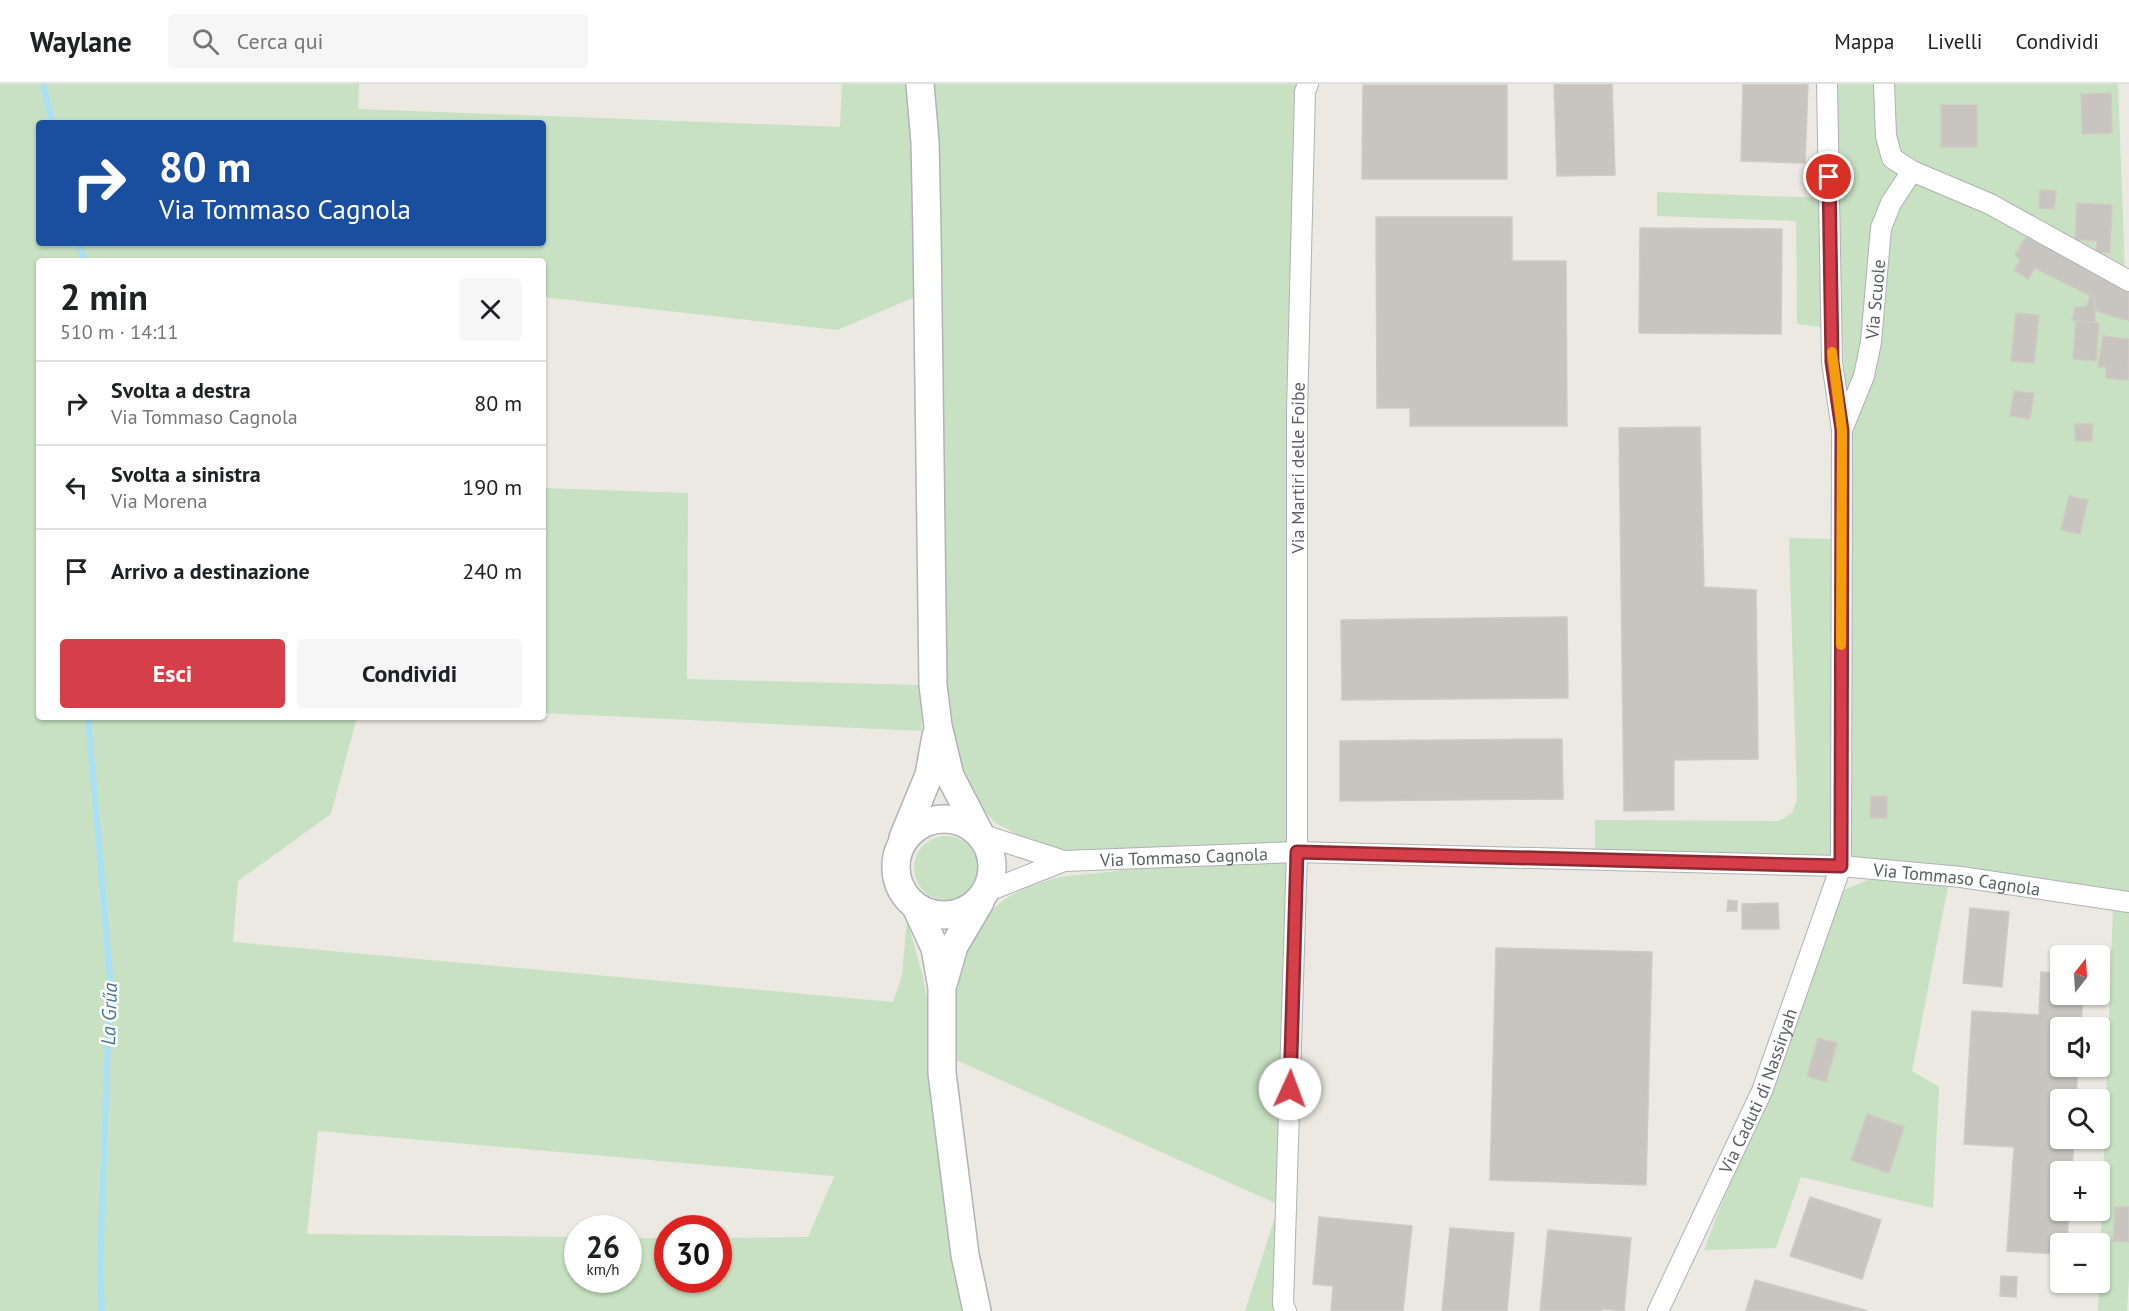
<!DOCTYPE html>
<html lang="it">
<meta charset="utf-8">
<style>
body{margin:0;font-family:"PT Sans",sans-serif;background:#f6f6f6;color:#202124;height:100vh;display:flex;flex-direction:column;font-size:22px;white-space:nowrap}
*{box-sizing:border-box;margin:0}
p{font-size:20px;color:#757577}
.icon{flex:none;width:33px;height:33px;fill:none;stroke:currentColor;stroke-width:2;stroke-linecap:round;stroke-linejoin:round}
.map{position:relative;flex:1;overflow:hidden}
.details{position:absolute;left:36px;top:174px;width:510px;height:462px;display:flex;flex-direction:column;background:#fff;border-radius:6px;box-shadow:0 2px 4px #0004}
.details>*{flex:none}
.hud{position:absolute;left:36px;top:36px;width:510px;height:126px;border-radius:6px;box-shadow:0 2px 4px #0004;background:#1a4fa0;color:#fff;overflow:hidden}
.needle{width:39px;rotate:17deg}
.controls{position:absolute;left:2050px;top:861px;display:grid;gap:12px}
.controls a{display:grid;place-items:center;width:60px;height:60px;border-radius:6px;background:#fff;box-shadow:0 2px 4px #0004;font-size:30px}
.speed{position:absolute;left:564px;top:1131px;display:flex;gap:12px;font-size:30px;font-weight:700;text-align:center}
.speed>*{display:grid;place-content:center;width:78px;height:78px;border-radius:50%;background:#fff;box-shadow:0 2px 4px #0004;line-height:1}
.speed small{font-size:15px;font-weight:400}
.speed .limit{border:9px solid #d22;background:#fff;color:#111}
.pin{position:absolute;display:grid;place-items:center;width:51px;height:51px;color:#fff;margin:-26px;border:3px solid #fff;border-radius:50%;box-shadow:0 2px 6px #0007}
.me{position:absolute;width:66px;margin:-33px;rotate:2deg;stroke-linejoin:round;filter:drop-shadow(0 0 4px #0008)}
.turn{display:flex;align-items:center;gap:21px;height:126px;padding:0 24px;font-size:27px}
.turn .icon{width:78px;height:78px;stroke-width:2.5}
.turn b{display:block;font-size:42px;line-height:51px}
.round{display:grid;place-items:center;flex:none;width:63px;height:63px;border-radius:6px;background:#f6f6f6}
.head{display:flex;align-items:center;justify-content:space-between;height:102px;padding:0 24px}
h1{font-size:36px;font-weight:600;line-height:45px}
.primary-button{display:flex;gap:12px;margin-top:auto;padding:12px 24px}
.primary-button a{flex:1;height:69px;border-radius:6px;background:#d63f4a;color:#fff;font-size:24px;font-weight:600;line-height:69px;text-align:center}
.primary-button a+a{background:#f6f6f6;color:#202124}
ul{padding:0;list-style:none}
li{display:flex;align-items:center;gap:18px;height:84px;padding:0 24px;border-top:2px solid #e0e0e0}
li div{flex:1}
li b{display:block;font-size:22px}
li em{font-style:normal}
header{display:flex;align-items:center;gap:36px;box-sizing:border-box;height:84px;padding:0 30px;background:#fff;border-bottom:2px solid #e0e0e0}
header strong{font-size:28px}
nav{display:flex;gap:33px;margin-inline-start:auto;font-size:21px}
.search{width:420px;height:54px;background:#f6f6f6;display:flex;align-items:center;gap:15px;box-sizing:border-box;padding:0 21px;border-radius:6px;color:#757577;font-size:22px}
.map>svg:first-child{display:block}
.green{fill:#c7e1c2;fill-rule:evenodd}
.lines{fill:none;stroke-linecap:round;stroke-linejoin:round}
.stream{stroke:#aae0f6;stroke-width:6}
.building{fill:#c8c4c0;stroke:#d0cac2;stroke-width:1.5}
.minor-casing{stroke:#afb1b4;stroke-width:22}
.secondary-casing{stroke:#b0b3b7;stroke-width:30}
.minor{stroke:#fff;stroke-width:20}
.secondary{stroke:#fff;stroke-width:27}
.route-casing{stroke:#8b2930;stroke-width:15}
.route{stroke:#d63f4a;stroke-width:10}
.slow{stroke:#f59e0b;stroke-width:10}
.labels{text-anchor:middle;dominant-baseline:central;stroke-width:5;stroke-linejoin:round;paint-order:stroke}
.street-label{font-size:18px;fill:#5b5f62;stroke:#fff}
.water-label{font-size:20px;font-style:italic;fill:#437795;stroke:#fff}
</style>
<header>
<strong>Waylane</strong>
<div class="search"><svg class="icon" aria-label="search" viewBox="0 0 24 24"><circle cx="10" cy="10" r="6"/><path d="M15 15l6 6"/></svg>Cerca qui</div>
<nav><a>Mappa</a><a>Livelli</a><a>Condividi</a></nav>
</header>
<div class="map">
<svg width="2129" height="1227" viewBox="0 0 2129 1227">
<rect width="100%" height="100%" fill="#ece9e3"/>
<g class="green">
<path d="M 0,0 L 359,0 L 358,25 L 840,43 L 842,0 L 920,0 L 927,208 L 837,246 L 543,213 L 543,177 L 39,177 L 39,633 L 357,633 L 331,730 L 238,797 L 233,858 L 893,918 L 902,892 L 907,835 L 923,893 L 930,929 L 968,1227 L 0,1227 ZM 39,39 L 543,39 L 543,159 L 39,159 ZM 318,1047 L 833,1092 L 834,1093 L 808,1153 L 719,1154 L 718,1196 L 668,1196 L 667,1154 L 629,1154 L 628,1196 L 578,1196 L 577,1153 L 307,1150 Z"/>
<path d="M 930,0 L 1303,0 L 1289,765 L 1064,766 L 1021,753 L 994,738 L 971,710 L 948,644 L 936,384 Z"/>
<path d="M 1835,0 L 1880,0 L 1880,69 L 1887,79 L 1902,92 L 1879,133 L 1866,263 L 1847,327 L 1835,141 Z"/>
<path d="M 1893,0 L 2118,0 L 2125,188 L 1904,75 L 1894,62 Z"/>
<path d="M 1916,97 L 1997,131 L 2012,145 L 2127,201 L 2126,205 L 2129,207 L 2129,809 L 1927,780 L 1848,774 L 1848,343 L 1864,315 L 1876,287 L 1880,264 L 1889,149 L 1897,121 Z"/>
<path d="M 1657,108 L 1824,114 L 1830,244 L 1797,240 L 1796,137 L 1657,132 Z"/>
<path d="M 543,404 L 688,409 L 687,595 L 921,601 L 922,647 L 543,629 Z"/>
<path d="M 1789,454 L 1833,455 L 1832,774 L 1806,770 L 1595,770 L 1595,736 L 1779,737 L 1792,729 L 1797,716 Z"/>
<circle cx="946" cy="784" r="32"/>
<path d="M 1289,769 L 1279,1121 L 1273,1227 L 1245,1227 L 1279,1121 L 956,976 C 956,953 954,928 957,906 C 961,874 978,831 1007,814 C 1023,804 1041,799 1059,793 Z"/>
<path d="M 1871,795 L 1948,802 L 1912,987 L 1939,1003 L 1933,1124 L 1801,1093 L 1776,1164 L 1704,1166 L 1841,807 Z"/>
<path d="M 2113,823 L 2129,826 L 2129,1192 L 2127,1227 L 2098,1227 Z"/>
</g>
<g class="lines">
<g class="stream">
<path d="M 43,0 L 52,39"/>
<path d="M 79,159 L 84,177"/>
<path d="M 88,633 L 110,893 L 100,1188 L 102,1227"/>
</g>
</g>
<g class="building">
<path d="M 1554,0 L 1612,0 L 1615,91 L 1557,92 Z"/>
<path d="M 1743,0 L 1808,0 L 1805,79 L 1741,77 Z"/>
<path d="M 1363,1 L 1507,1 L 1507,95 L 1362,95 Z"/>
<path d="M 2111,9 L 2112,49 L 2082,50 L 2081,10 Z"/>
<rect x="1941" y="21" width="36" height="42"/>
<path d="M 2040,106 L 2056,107 L 2054,125 L 2039,124 Z"/>
<path d="M 2077,119 L 2112,121 L 2110,169 L 2096,168 L 2097,157 L 2075,156 Z"/>
<path d="M 1376,133 L 1512,133 L 1512,177 L 1566,177 L 1567,342 L 1410,342 L 1410,324 L 1377,324 Z"/>
<path d="M 1640,144 L 1782,145 L 1781,250 L 1639,249 Z"/>
<path d="M 2026,153 L 2127,201 L 2126,205 L 2129,207 L 2129,237 L 2096,227 L 2095,214 L 2035,184 L 2028,195 L 2014,186 L 2021,176 L 2015,171 Z"/>
<path d="M 2090,211 L 2095,214 L 2095,239 L 2072,236 L 2075,224 L 2087,222 Z"/>
<path d="M 2016,229 L 2039,231 L 2034,279 L 2011,277 Z"/>
<path d="M 2076,237 L 2099,239 L 2096,277 L 2073,275 Z"/>
<path d="M 2103,252 L 2129,255 L 2128,296 L 2106,294 L 2106,283 L 2098,283 Z"/>
<path d="M 2014,307 L 2034,309 L 2030,335 L 2010,332 Z"/>
<path d="M 2075,340 L 2093,340 L 2092,357 L 2075,357 Z"/>
<path d="M 1700,343 L 1704,503 L 1756,506 L 1758,675 L 1674,676 L 1674,726 L 1624,727 L 1619,344 Z"/>
<path d="M 2069,412 L 2088,416 L 2080,450 L 2061,446 Z"/>
<path d="M 1567,533 L 1568,614 L 1342,616 L 1341,536 Z"/>
<path d="M 1562,655 L 1563,715 L 1340,717 L 1340,657 Z"/>
<path d="M 1871,712 L 1887,712 L 1887,734 L 1870,734 Z"/>
<path d="M 1728,816 L 1737,817 L 1737,827 L 1727,827 Z"/>
<path d="M 1778,819 L 1779,845 L 1742,845 L 1742,820 Z"/>
<path d="M 1970,824 L 2009,828 L 2002,903 L 1963,899 Z"/>
<path d="M 1496,864 L 1652,868 L 1646,1101 L 1490,1096 Z"/>
<path d="M 2041,888 L 2061,889 L 2061,910 L 2083,910 L 2081,944 L 2061,944 L 2061,982 L 2078,982 L 2076,1016 L 2061,1016 L 2061,1054 L 2074,1054 L 2072,1088 L 2061,1088 L 2061,1126 L 2069,1126 L 2067,1160 L 2061,1160 L 2061,1170 L 2007,1167 L 2014,1063 L 1964,1060 L 1972,927 L 2039,931 Z"/>
<path d="M 1818,954 L 1837,959 L 1826,998 L 1807,992 Z"/>
<path d="M 1867,1030 L 1904,1043 L 1889,1089 L 1851,1076 Z"/>
<path d="M 1810,1113 L 1881,1136 L 1862,1195 L 1790,1172 Z"/>
<path d="M 2115,1123 L 2129,1123 L 2129,1158 L 2113,1157 Z"/>
<path d="M 1319,1133 L 1412,1142 L 1403,1227 L 1331,1227 L 1333,1202 L 1313,1200 Z"/>
<path d="M 1450,1144 L 1514,1149 L 1507,1227 L 1442,1227 Z"/>
<path d="M 1548,1146 L 1631,1154 L 1624,1227 L 1603,1225 L 1602,1227 L 1540,1227 Z"/>
<path d="M 2001,1192 L 2017,1193 L 2016,1213 L 2000,1212 Z"/>
<path d="M 1755,1196 L 1868,1227 L 1746,1227 Z"/>
</g>
<g class="lines">
<g class="minor-casing">
<g id="minor">
<path d="M 1884,0 L 1886,52 L 1892,74 L 1912,87 L 1990,120 L 2129,197"/>
<path id="s1" d="M 1842,346 L 1864,292 L 1871,258 L 1881,144 L 1891,119 L 1912,87"/>
<path d="M 980,750 L 1064,777"/>
<path id="s2" d="M 986,808 L 1064,777 L 1297,768 L 1841,782 L 1961,793 L 2129,818"/>
<path id="s3" d="M 1286,1227 L 1283,1220 L 1297,768 L 1297,328 L 1305,8 L 1308,0"/>
<path id="s4" d="M 1658,1227 L 1762,1007 L 1841,782 L 1842,346 L 1832,278 L 1827,0"/>
</g>
</g>
<g class="secondary-casing">
<g id="secondary">
<path d="M 920,0 L 925,58 L 927,149 L 933,601 L 938,642 L 950,692 L 980,750"/>
<circle cx="944" cy="783" r="48"/>
<path d="M 903,754 L 929,691 L 936,652"/>
<path d="M 916,823 L 935,864 L 942,904 L 942,989 L 965,1171 L 977,1227"/>
<path d="M 944,897 L 954,862 L 980,818"/>
</g>
</g>
<use href="#minor" class="minor"/>
<use href="#secondary" class="secondary"/>
</g>
<g class="lines">
<g class="route-casing">
<path id="route" d="M 1290,1005 L 1297,768 L 1841,782 L 1842,346 L 1832,278 L 1829,93"/>
</g>
<use href="#route" class="route"/>
<path class="slow" d="M 1832,268 L 1842,346 L 1841,561"/>
</g>
<g class="labels">
<g class="street-label">
<text stroke="none"><textPath href="#s1" startOffset="136">Via Scuole</textPath></text>
<text stroke="none"><textPath href="#s3" startOffset="844">Via Martiri delle Foibe</textPath></text>
<text stroke="none"><textPath href="#s2" startOffset="204">Via Tommaso Cagnola</textPath></text>
<text stroke="none"><textPath href="#s2" startOffset="978">Via Tommaso Cagnola</textPath></text>
<text stroke="none"><textPath href="#s4" startOffset="242">Via Caduti di Nassiryah</textPath></text>
</g>
<g class="water-label">
<text transform="translate(109 930) rotate(-88)">La Grűa</text>
</g>
</g>
</svg>
<div class="controls">
<a><svg class="needle" viewBox="-14 -14 28 28"><path d="M0-13l5 13h-10z" fill="#e53935"/><path d="M0 13l5-13h-10z" fill="#757577"/></svg></a>
<a><svg class="icon" aria-label="sound" viewBox="0 0 24 24"><path d="M4 9h4l5-4v14l-5-4H4zM17 9q2 3 0 6"/></svg></a>
<a><svg class="icon" aria-label="search" viewBox="0 0 24 24"><circle cx="10" cy="10" r="6"/><path d="M15 15l6 6"/></svg></a>
<a>+</a>
<a>−</a>
</div>
<div class="speed"><div>26<small>km/h</small></div><div class="limit">30</div></div>
<div class="pin" style="left:1829px;top:93px;background:#d93025"><svg class="icon" aria-label="arrive" viewBox="0 0 24 24"><path d="M6 21V4h12l-3 4 3 4H6"/></svg></div>
<svg class="me" style="left:1290px;top:1005px" viewBox="-20 -20 40 40"><circle r="19" fill="#fff"/><path d="M0-13L10 11 0 6-10 11z" fill="#d63f4a"/></svg>
<div class="hud">
<div class="turn"><svg class="icon" aria-label="right" viewBox="0 0 24 24"><path d="M7 20v-9h11M14 6l5 5-5 5"/></svg><div><b>80 m</b>Via Tommaso Cagnola</div></div>
</div>
<section class="details">
<div class="head"><div><h1>2 min</h1><p>510 m · 14:11</p></div><a class="round"><svg class="icon" aria-label="close" viewBox="0 0 24 24"><path d="M6 6l12 12M18 6L6 18"/></svg></a></div>
<ul>
<li><svg class="icon" aria-label="right" viewBox="0 0 24 24"><path d="M7 20v-9h11M14 6l5 5-5 5"/></svg><div><b>Svolta a destra</b><p>Via Tommaso Cagnola</p></div><em>80 m</em></li>
<li><svg class="icon" aria-label="left" viewBox="0 0 24 24"><path d="M17 20v-9H6M10 6l-5 5 5 5"/></svg><div><b>Svolta a sinistra</b><p>Via Morena</p></div><em>190 m</em></li>
<li><svg class="icon" aria-label="arrive" viewBox="0 0 24 24"><path d="M6 21V4h12l-3 4 3 4H6"/></svg><div><b>Arrivo a destinazione</b></div><em>240 m</em></li>
</ul>
<div class="primary-button"><a>Esci</a><a>Condividi</a></div>
</section>
</div>
